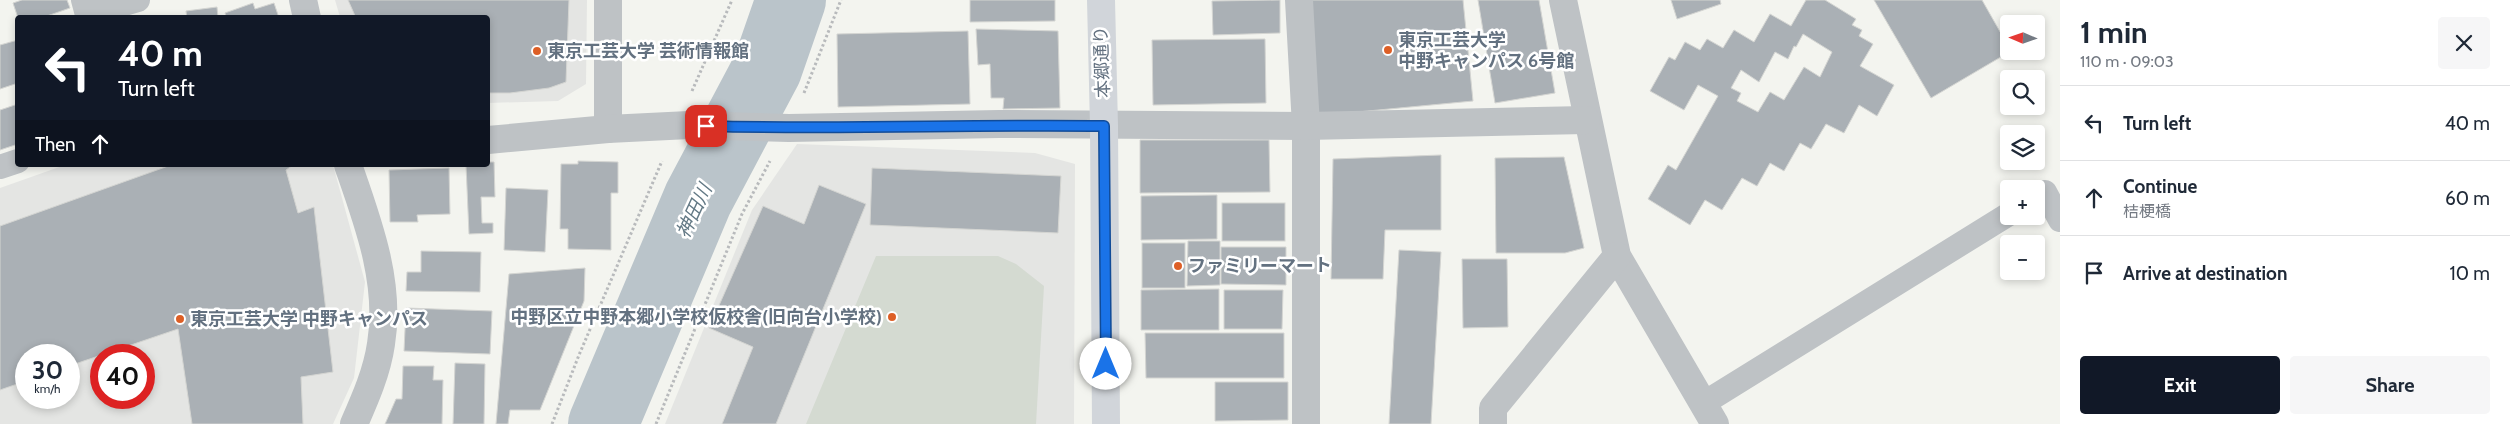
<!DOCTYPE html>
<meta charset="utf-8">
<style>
body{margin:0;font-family:Cabin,"Noto Sans JP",sans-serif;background:#f6f6f7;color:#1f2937;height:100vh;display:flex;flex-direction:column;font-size:19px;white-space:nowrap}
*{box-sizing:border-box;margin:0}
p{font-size:16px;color:#747a83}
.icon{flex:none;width:28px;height:28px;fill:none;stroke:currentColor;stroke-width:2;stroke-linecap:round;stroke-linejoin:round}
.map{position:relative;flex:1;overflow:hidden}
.drawer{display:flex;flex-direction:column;background:#fff;width:450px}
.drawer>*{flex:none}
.banner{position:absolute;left:15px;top:15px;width:475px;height:152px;border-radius:5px;box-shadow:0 2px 8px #0003;background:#111827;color:#fff;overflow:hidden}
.needle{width:32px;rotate:272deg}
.fabs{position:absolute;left:2000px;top:15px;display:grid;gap:10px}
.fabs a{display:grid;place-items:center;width:45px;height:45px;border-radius:5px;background:#fff;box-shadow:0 2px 8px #0003;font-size:25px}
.speed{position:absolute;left:15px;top:344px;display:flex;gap:10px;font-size:25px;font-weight:700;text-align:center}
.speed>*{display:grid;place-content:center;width:65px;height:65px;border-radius:50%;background:#fff;box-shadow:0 2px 8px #0003;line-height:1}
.speed small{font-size:12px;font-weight:400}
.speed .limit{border:8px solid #d22;background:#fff;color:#111}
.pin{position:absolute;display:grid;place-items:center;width:42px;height:42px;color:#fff;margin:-21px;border-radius:10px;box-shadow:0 2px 8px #0006}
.me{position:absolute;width:55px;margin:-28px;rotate:0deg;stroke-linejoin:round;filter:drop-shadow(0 0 4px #0008)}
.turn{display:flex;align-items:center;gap:18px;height:105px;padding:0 20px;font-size:22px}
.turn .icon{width:65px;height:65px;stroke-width:2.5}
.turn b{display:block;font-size:35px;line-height:42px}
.then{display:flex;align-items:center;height:48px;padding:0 20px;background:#0003;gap:10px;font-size:19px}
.round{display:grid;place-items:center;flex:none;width:52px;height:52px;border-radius:5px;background:#f6f6f7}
.head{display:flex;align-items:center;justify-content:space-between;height:85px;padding:0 20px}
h1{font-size:30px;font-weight:700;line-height:38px}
.primary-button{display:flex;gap:10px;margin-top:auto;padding:10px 20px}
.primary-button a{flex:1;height:58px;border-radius:5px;background:#111827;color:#fff;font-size:20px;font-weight:700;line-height:58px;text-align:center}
.primary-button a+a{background:#f6f6f7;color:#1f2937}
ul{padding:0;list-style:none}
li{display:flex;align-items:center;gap:15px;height:75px;padding:0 20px;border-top:1px solid #e0e1e3}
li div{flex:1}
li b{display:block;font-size:19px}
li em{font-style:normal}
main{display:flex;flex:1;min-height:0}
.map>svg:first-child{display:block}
.built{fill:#e4e5e3;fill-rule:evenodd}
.green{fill:#d4dad1}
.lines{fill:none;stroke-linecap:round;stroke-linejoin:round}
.river{stroke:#bac4ca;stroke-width:70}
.building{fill:#aab0b5;stroke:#d4d5d2;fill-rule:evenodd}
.path{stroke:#b8babc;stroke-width:3;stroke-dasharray:2.5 2.5;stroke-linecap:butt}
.lane{stroke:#bec2c5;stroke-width:24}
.street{stroke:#bec2c5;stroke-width:28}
.secondary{stroke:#d1d5da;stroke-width:28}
.route-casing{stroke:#114b97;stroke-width:12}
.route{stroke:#1a73e8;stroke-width:9}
.poi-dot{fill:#dd5f26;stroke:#fff;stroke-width:2}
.labels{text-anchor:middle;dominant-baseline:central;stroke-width:5;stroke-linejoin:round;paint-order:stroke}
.poi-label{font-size:18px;font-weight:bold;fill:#637180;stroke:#fff;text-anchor:start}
.street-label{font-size:18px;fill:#637180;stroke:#fff}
.water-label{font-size:19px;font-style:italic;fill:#637985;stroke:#fff}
</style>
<main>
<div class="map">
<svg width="2060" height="424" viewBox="0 0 2060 424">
<rect width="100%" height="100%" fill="#f3f4ef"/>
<g class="built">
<path d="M 335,0 L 587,0 L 586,84 L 558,101 L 488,103 L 488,18 L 340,17 Z"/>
<path d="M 797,144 L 1035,153 L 1075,164 L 1074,424 L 665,424 L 752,210 Z"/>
<path d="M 65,165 L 333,165 L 365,282 L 354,378 L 333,424 L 0,424 L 0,188 ZM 26,355 L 69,355 L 69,398 L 26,398 ZM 101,355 L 144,355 L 144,398 L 101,398 Z"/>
</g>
<path class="green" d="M 876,256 L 998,256 L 1016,264 L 1044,286 L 1036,424 L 806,424 Z"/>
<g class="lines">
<path class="river" d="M 603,424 L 698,199 L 767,69 L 791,0"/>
</g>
<g class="building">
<path d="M 22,0 L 67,0 L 70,8 L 41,18 L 18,18 L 13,3 Z"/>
<path d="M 348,0 L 569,0 L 566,82 L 549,88 L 510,93 L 488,93 L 488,18 L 356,18 Z"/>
<path d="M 970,0 L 1055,0 L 1055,21 L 970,22 Z"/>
<path d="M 1280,0 L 1280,33 L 1213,35 L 1212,1 Z"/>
<path d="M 1304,0 L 1463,0 L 1473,101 L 1315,116 Z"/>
<path d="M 1478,0 L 1539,0 L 1555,93 L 1495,103 Z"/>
<path d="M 1671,0 L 1720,0 L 1721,4 L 1677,19 Z"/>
<path d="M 1806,0 L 1825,0 L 1856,19 L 1852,25 L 1862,30 L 1859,36 L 1873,44 L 1860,66 L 1894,85 L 1877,116 L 1859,105 L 1844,133 L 1826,124 L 1811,149 L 1800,143 L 1784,171 L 1770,163 L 1757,186 L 1742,178 L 1722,210 L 1705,200 L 1690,225 L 1648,199 L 1668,165 L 1676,170 L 1718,96 L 1698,85 L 1684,110 L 1650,91 L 1669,57 L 1675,60 L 1685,42 L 1700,50 L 1707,39 L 1723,48 L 1734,30 L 1754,42 L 1770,14 L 1791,26 ZM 1803,34 L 1832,52 L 1820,77 L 1804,67 L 1784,100 L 1770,92 L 1758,112 L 1737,101 L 1741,93 L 1731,88 L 1741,70 L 1759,82 L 1775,52 L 1788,59 L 1794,46 L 1796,47 Z"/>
<path d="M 1874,0 L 1982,0 L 2011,51 L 1931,98 Z"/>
<path d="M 253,3 L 255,9 L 274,3 L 279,18 L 227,18 L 225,13 Z"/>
<path d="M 217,7 L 218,18 L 187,18 L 186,11 Z"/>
<path d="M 976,29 L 1058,31 L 1060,108 L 1003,109 L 1004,98 L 991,98 L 990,64 L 978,65 Z"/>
<path d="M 968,31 L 970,104 L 838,107 L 837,34 Z"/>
<path d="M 1265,39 L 1266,103 L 1153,105 L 1152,40 Z"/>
<path d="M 18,40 L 18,83 L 0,89 L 0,45 Z"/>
<path d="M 18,104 L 18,144 L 0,150 L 0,110 Z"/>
<path d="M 1140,140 L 1269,140 L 1270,192 L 1140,193 Z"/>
<path d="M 1441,155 L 1441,230 L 1385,230 L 1383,279 L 1331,279 L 1333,159 Z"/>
<path d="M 1564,157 L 1584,248 L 1565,253 L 1496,253 L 1495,158 Z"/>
<path d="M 578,161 L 618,162 L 618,193 L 611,193 L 611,250 L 568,249 L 568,229 L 560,229 L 561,164 L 578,164 Z"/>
<path d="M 488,162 L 494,162 L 495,197 L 481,197 L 482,223 L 493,223 L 493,233 L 469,234 L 466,165 L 488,165 Z"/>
<path d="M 171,165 L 293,165 L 286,170 L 298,213 L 314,207 L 333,372 L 301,377 L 303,424 L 192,424 L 178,329 L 69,366 L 69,355 L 26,355 L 26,381 L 0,390 L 0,226 Z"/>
<path d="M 449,168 L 450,214 L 417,215 L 418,222 L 390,222 L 389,170 Z"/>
<path d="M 872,168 L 1061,176 L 1058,233 L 870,225 Z"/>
<path d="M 819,185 L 866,204 L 776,424 L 722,424 L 753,347 L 709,328 L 763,206 L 804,224 Z"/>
<path d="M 506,188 L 548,190 L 545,252 L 504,250 Z"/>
<path d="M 1217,195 L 1217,239 L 1141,240 L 1141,196 Z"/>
<rect x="1222" y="203" width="63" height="38"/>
<path d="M 1188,241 L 1220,241 L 1220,285 L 1187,286 Z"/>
<rect x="1142" y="243" width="43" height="45"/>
<path d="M 1221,247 L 1286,247 L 1286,285 L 1221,284 Z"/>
<path d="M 1399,250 L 1441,252 L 1431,424 L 1389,424 Z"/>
<path d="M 421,251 L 481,252 L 480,292 L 406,291 L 407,272 L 421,272 Z"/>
<path d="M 1462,259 L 1507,259 L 1508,327 L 1463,328 Z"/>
<path d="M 585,268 L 584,301 L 540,410 L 510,410 L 508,424 L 496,424 L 509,274 Z"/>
<path d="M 1219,289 L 1219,330 L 1141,330 L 1141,290 Z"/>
<path d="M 1224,290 L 1283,290 L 1282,329 L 1224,329 Z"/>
<path d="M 406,308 L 492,311 L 490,354 L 404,351 Z"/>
<path d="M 1145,333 L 1284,333 L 1284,378 L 1146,378 Z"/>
<path d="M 455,363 L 485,364 L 484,424 L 453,424 Z"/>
<path d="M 403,366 L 434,366 L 433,380 L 443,380 L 442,424 L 385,424 L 396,399 L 402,399 Z"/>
<path d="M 1215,382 L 1288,382 L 1288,420 L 1215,421 Z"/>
</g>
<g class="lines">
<g class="path">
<path d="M 692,91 L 732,0"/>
<path d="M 804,93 L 841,0"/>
<path d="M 552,424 L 579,355 L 662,161"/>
<path d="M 656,424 L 742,214 L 770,161"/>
</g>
<g class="lane">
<path d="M 83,0 L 87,15 L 138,0"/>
<path d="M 0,167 L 18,161"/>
<path d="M 2045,192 L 2060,220"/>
<path d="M 1704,403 L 2009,214"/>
</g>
<g class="street">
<path d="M 303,0 L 307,18"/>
<path d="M 1299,0 L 1306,126 L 1306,424"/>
<path d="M 1563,0 L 1617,256 L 1715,424"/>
<path d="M 608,129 L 608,0"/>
<path d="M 488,140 L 608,129 L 689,125 L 789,128 L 999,124 L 1306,126 L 1586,120"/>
<path d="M 348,165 C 368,222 391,283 381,344 C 377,372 365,399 354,424"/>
<path d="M 1493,424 L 1493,408 L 1617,256"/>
</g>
<path class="secondary" d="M 1101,0 L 1104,126 L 1106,424"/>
</g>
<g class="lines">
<g class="route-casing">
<path id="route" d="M 706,126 C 839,130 971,124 1104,126 L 1106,364"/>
</g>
<use href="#route" class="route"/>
</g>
<g class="poi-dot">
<circle cx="1388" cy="50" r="5"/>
<circle cx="537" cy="51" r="5"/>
<circle cx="1178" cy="266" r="5"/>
<circle cx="892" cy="317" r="5"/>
<circle cx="180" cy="319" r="5"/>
</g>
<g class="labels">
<g class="poi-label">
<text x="1398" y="40">東京工芸大学<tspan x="1398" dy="21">中野キャンパス 6号館</tspan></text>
<text x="547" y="51">東京工芸大学 芸術情報館</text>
<text x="1188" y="266">ファミリーマート</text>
<text x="882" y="317" text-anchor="end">中野区立中野本郷小学校仮校舎(旧向台小学校)</text>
<text x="190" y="319">東京工芸大学 中野キャンパス</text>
</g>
<g class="street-label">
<text transform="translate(1102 62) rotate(-92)">本郷通り</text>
</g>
<g class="water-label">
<text transform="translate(694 211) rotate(-65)">神田川</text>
</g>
</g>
</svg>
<div class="fabs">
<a><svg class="needle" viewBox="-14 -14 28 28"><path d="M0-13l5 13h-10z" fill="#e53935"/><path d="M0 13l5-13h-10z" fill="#747a83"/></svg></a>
<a><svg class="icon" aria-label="search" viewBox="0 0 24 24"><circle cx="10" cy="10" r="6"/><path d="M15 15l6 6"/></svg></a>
<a><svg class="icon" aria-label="layers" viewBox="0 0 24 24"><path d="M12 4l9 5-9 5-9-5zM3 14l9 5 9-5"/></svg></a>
<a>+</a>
<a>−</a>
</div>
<div class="speed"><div>30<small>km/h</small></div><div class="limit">40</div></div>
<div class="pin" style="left:706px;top:126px;background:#d93025"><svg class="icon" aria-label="arrive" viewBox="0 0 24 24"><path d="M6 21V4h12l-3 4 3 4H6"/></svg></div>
<svg class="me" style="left:1106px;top:364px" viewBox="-20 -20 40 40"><circle r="19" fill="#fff"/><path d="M0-13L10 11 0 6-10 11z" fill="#1a73e8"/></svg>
<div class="banner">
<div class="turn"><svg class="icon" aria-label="left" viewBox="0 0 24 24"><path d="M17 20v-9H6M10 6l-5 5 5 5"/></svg><div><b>40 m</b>Turn left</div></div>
<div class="then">Then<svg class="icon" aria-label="ahead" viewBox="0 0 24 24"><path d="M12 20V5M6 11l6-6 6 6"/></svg></div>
</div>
</div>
<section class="drawer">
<div class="head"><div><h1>1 min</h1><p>110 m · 09:03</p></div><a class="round"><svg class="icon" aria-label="close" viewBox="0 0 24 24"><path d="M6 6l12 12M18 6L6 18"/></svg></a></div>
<ul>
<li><svg class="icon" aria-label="left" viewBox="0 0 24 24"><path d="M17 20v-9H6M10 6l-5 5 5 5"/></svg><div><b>Turn left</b></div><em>40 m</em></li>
<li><svg class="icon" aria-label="ahead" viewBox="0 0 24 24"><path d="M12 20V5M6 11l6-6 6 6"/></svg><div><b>Continue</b><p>桔梗橋</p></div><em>60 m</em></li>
<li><svg class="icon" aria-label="arrive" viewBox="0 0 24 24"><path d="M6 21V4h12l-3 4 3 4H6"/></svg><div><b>Arrive at destination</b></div><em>10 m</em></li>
</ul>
<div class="primary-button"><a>Exit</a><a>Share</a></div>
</section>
</main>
